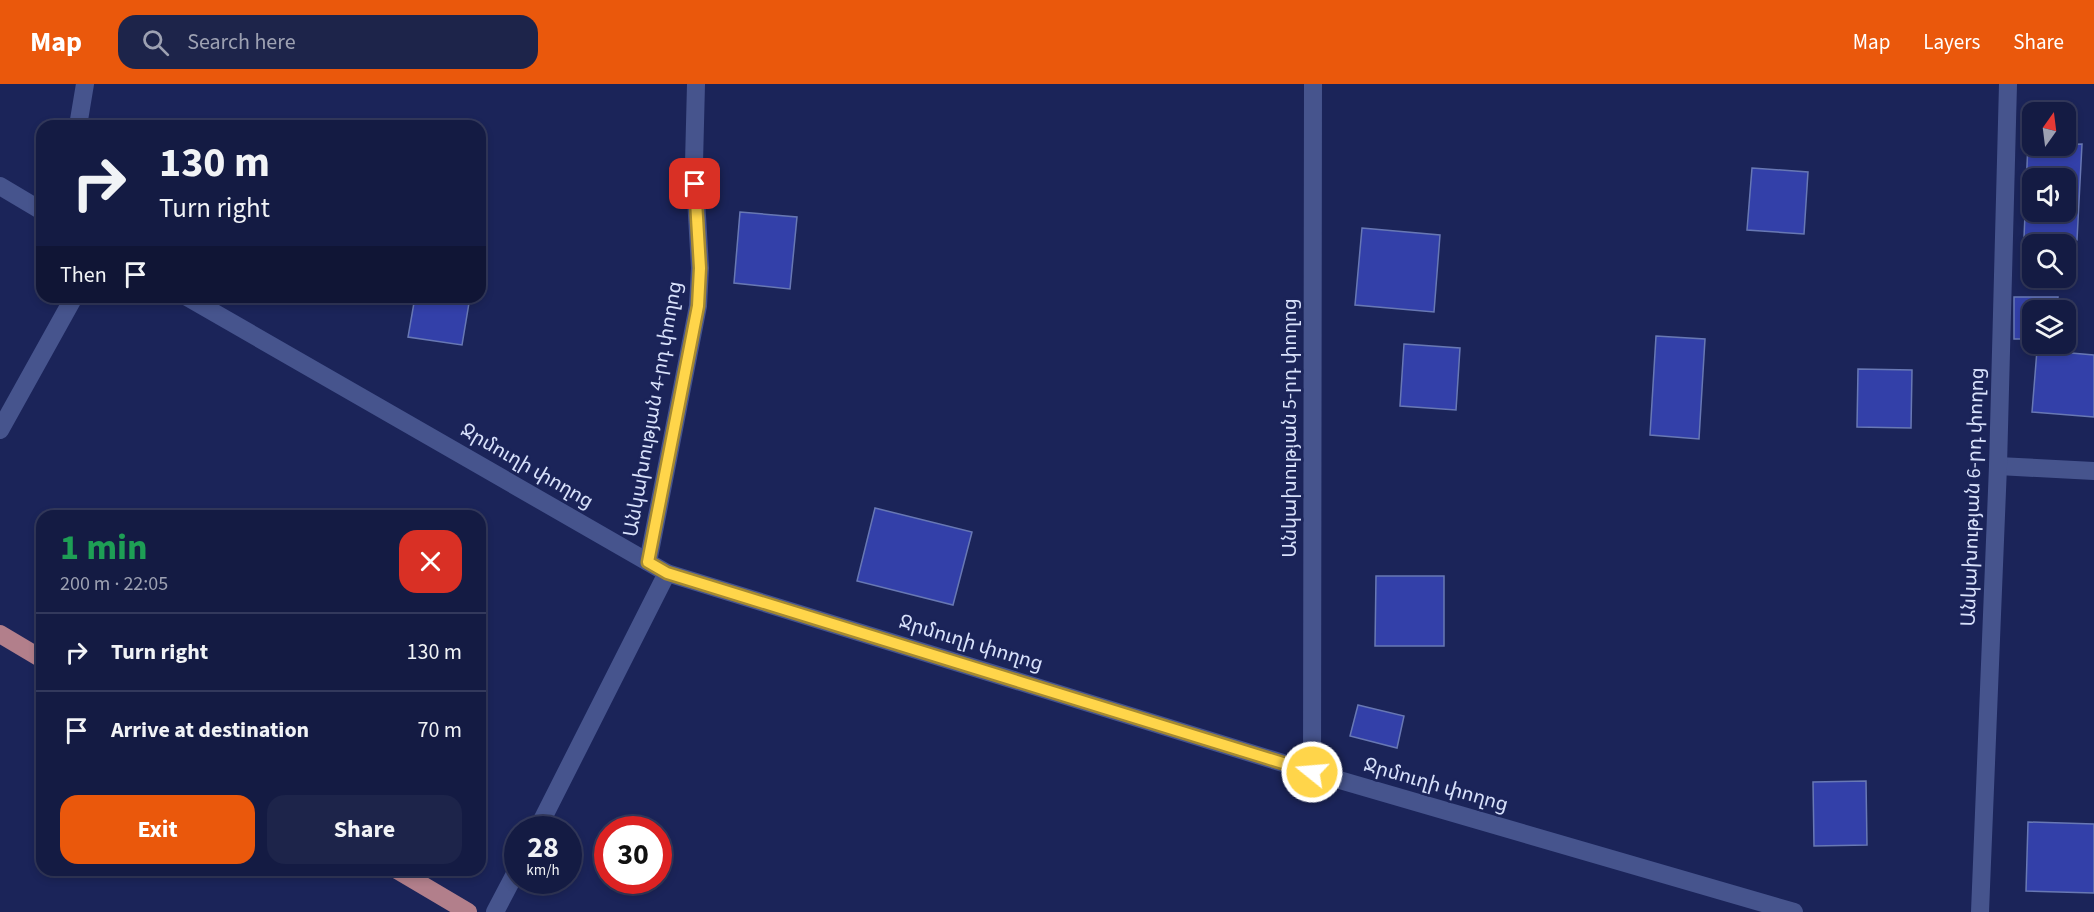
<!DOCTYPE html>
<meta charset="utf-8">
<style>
body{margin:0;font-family:"Source Sans 3","Noto Sans Armenian",sans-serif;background:#1d244a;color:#f1f3f6;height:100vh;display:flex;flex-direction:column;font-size:22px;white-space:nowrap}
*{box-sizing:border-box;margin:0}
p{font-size:20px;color:#9da1b2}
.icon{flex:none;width:33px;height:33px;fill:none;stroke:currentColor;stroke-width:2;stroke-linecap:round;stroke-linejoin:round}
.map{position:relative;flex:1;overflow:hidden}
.sheet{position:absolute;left:36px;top:426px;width:450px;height:366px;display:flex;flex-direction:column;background:#141b43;border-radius:18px;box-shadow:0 3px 9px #0003,0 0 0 2px #33395c}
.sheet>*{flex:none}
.hud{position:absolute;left:36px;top:36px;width:450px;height:183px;border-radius:18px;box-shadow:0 3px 9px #0003,0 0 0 2px #33395c;background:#141b43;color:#f1f3f6;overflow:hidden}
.needle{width:39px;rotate:14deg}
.buttons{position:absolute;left:2022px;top:18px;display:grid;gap:12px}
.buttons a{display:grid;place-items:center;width:54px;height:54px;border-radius:12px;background:#141b43;box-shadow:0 3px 9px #0003,0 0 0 2px #33395c;font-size:30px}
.speed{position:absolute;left:504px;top:732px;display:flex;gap:12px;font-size:30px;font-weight:700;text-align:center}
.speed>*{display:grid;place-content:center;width:78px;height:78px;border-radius:50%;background:#141b43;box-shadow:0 3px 9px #0003,0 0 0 2px #33395c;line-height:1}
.speed small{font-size:15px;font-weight:400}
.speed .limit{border:9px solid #d22;background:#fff;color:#111}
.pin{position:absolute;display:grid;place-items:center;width:51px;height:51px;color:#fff;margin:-26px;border-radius:12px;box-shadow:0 3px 9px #0006}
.me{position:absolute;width:66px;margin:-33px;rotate:287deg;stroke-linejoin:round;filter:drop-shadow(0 0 4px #0008)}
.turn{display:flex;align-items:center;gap:21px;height:126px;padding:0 24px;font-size:27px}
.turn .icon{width:78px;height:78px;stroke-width:2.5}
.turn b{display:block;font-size:42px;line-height:51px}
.then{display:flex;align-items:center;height:57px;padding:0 24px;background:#0003;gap:12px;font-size:22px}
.round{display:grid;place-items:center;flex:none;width:63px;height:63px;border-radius:18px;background:#1d244a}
.headline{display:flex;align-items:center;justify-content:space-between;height:102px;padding:0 24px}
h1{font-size:36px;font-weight:700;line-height:45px;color:#1e9e55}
.primary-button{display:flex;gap:12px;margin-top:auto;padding:12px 24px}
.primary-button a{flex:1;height:69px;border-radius:18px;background:#ea580c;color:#fff;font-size:24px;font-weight:700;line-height:69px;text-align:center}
.primary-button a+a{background:#1d244a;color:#f1f3f6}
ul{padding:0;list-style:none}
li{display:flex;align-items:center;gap:18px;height:78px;padding:0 24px;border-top:2px solid #33395c}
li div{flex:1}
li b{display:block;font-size:22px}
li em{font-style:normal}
header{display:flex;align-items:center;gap:36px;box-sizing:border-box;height:84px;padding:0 30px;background:#ea580c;color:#fff}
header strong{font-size:28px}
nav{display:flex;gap:33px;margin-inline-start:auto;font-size:21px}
.search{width:420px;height:54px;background:#1d244a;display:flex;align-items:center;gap:15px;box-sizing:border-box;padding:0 21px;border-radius:18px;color:#9da1b2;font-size:22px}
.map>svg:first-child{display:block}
.building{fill:#3340a9;stroke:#6878b4;stroke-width:1.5;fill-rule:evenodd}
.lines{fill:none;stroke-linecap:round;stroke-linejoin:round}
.minor{stroke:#46548d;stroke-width:18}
.major{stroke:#b27f8b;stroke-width:18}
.route-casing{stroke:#a68a30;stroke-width:15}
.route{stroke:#ffd54a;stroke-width:10}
.labels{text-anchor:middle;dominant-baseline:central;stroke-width:5;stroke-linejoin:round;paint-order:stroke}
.street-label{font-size:20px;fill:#d8e1fb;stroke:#1b2459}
</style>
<header>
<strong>Map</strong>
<div class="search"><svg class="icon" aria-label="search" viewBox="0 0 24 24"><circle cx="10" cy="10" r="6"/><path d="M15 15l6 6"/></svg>Search here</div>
<nav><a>Map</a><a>Layers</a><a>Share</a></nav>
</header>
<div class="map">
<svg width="2094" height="828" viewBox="0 0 2094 828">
<rect width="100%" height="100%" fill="#1b2459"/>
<g class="building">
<path d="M 2028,58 L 2032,58 L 2032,62 L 2082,60 L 2077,156 L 2024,154 ZM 2032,94 L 2066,94 L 2066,128 L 2032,128 Z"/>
<path d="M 1752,84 L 1808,88 L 1804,150 L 1747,146 Z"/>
<path d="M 740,128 L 797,133 L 790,205 L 734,199 Z"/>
<path d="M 1362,144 L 1440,151 L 1434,228 L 1355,221 Z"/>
<path d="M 415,213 L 470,213 L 462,261 L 408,253 Z"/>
<path d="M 2014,213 L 2058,213 L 2057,226 L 2032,226 L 2032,255 L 2014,255 Z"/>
<path d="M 1656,252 L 1705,255 L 1699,355 L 1650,351 Z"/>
<path d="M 1404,260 L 1460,264 L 1456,326 L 1400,322 Z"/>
<path d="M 2037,266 L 2094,271 L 2094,333 L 2032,328 Z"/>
<path d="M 1858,285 L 1912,286 L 1911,344 L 1857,343 Z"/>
<path d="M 875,424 L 972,448 L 953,521 L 857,497 Z"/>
<path d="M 1376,492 L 1444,492 L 1444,562 L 1375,562 Z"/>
<path d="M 1358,621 L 1404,632 L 1397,664 L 1350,652 Z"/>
<path d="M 1866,697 L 1867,761 L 1814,762 L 1813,698 Z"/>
<path d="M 2028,738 L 2094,740 L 2094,809 L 2026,807 Z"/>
</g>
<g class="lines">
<g class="minor">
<path d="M 78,42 L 85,0"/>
<path d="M 0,102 L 42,127"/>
<path d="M 187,213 L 667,489 L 1312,688 L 1794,828"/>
<path d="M 0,346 L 74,213"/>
<path d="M 1998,382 L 2094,387"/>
<path d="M 648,478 L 698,222 L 700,184 L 694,79 L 696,0"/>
<path d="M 1312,688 L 1313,0"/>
<path d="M 537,746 L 667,489"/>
<path d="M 495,828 L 518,784"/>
<path d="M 1980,828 L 1998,382 L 2008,0"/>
</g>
<g class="major">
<path d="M 0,550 L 42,575"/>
<path d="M 397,786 L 468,828"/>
</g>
</g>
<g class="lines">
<g class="route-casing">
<path id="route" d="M 695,100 L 700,184 L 698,222 L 648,478 L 667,489 L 1312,688"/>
</g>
<use href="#route" class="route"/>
</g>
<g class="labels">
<g class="street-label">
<text transform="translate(653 325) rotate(-80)">Անկախության 4-րդ փողոց</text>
<text transform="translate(1290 344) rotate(-90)">Անկախության 5-րդ փողոց</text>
<text transform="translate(527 382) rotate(30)">Ջրմուղի փողոց</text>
<text transform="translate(1973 413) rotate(-88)">Անկախության 6-րդ փողոց</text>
<text transform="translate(971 559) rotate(17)">Ջրմուղի փողոց</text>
<text transform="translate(1436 701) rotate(16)">Ջրմուղի փողոց</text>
</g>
</g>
</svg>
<div class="buttons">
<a><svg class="needle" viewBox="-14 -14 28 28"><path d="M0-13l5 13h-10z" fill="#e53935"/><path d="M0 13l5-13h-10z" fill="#9da1b2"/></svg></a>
<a><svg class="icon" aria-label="sound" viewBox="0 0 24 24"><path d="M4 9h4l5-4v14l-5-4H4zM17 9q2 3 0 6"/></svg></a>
<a><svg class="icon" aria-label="search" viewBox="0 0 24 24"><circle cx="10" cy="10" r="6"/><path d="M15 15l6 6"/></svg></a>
<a><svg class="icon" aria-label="layers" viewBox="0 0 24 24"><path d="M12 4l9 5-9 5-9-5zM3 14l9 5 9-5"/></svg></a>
</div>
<div class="speed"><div>28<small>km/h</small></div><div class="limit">30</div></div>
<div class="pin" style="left:695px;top:100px;background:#d93025"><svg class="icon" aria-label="arrive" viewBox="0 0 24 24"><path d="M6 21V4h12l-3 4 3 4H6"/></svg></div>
<svg class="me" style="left:1312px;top:688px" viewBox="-20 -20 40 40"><circle r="17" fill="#ffd54a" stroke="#fff" stroke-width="3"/><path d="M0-11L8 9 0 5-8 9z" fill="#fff"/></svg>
<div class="hud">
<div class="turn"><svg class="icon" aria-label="right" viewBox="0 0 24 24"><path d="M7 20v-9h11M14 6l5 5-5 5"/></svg><div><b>130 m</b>Turn right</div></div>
<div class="then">Then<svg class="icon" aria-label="arrive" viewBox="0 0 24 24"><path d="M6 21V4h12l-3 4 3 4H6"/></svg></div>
</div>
<section class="sheet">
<div class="headline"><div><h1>1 min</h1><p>200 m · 22:05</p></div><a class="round" style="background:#d93025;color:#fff"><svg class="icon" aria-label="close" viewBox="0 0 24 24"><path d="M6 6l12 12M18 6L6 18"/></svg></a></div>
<ul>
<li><svg class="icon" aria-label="right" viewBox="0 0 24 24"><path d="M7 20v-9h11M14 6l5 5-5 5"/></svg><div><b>Turn right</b></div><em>130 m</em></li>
<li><svg class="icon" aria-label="arrive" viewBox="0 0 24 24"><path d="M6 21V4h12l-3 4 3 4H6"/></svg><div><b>Arrive at destination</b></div><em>70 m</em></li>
</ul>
<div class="primary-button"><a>Exit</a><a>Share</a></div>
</section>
</div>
